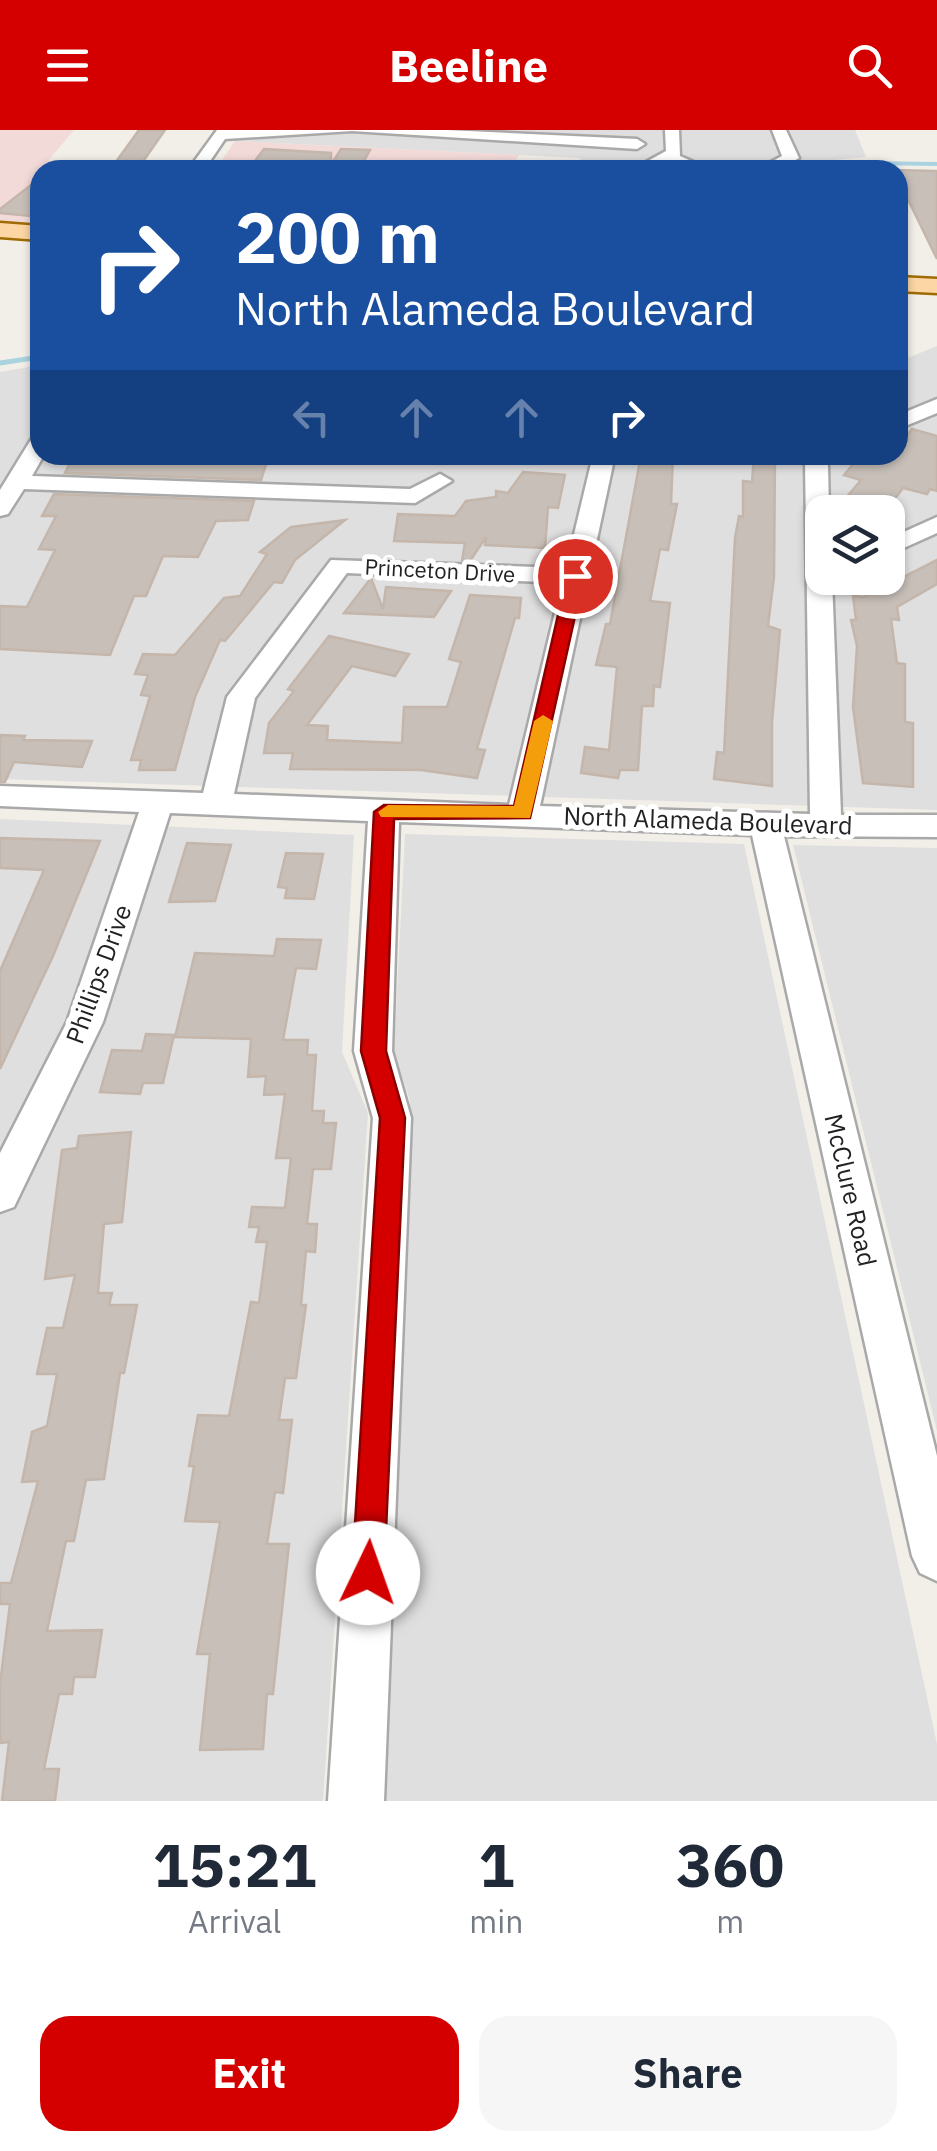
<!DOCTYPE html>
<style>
body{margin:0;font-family:"IBM Plex Sans",sans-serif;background:#f6f6f7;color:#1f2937;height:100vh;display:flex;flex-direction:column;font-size:38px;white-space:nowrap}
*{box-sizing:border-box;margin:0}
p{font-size:32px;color:#747a83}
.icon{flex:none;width:55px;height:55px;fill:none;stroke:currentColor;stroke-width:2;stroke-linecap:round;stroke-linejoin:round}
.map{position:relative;height:1671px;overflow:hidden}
.side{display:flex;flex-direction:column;background:#fff;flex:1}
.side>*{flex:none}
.top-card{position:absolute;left:30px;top:30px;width:878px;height:305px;border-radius:30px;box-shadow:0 2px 8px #0004;background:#1a4fa0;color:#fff;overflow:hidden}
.tools{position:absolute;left:805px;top:365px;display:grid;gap:20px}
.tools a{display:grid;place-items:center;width:100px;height:100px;border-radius:20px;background:#fff;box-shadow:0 2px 8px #0004;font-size:50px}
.pin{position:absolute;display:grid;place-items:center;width:85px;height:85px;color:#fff;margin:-42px;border:5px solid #fff;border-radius:50%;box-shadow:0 2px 10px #0007}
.me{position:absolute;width:110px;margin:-55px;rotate:3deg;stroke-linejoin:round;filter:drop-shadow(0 0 8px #0008)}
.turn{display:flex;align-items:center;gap:35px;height:210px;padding:0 40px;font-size:45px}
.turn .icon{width:130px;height:130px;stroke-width:2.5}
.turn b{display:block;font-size:70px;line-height:85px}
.lanes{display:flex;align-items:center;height:95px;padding:0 40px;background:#0003;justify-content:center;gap:50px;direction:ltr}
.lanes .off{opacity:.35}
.eta{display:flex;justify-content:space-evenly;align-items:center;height:170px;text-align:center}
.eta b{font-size:60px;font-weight:700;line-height:70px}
.action{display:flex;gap:20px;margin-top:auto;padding:20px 40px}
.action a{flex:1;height:115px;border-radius:30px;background:#d40000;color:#fff;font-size:40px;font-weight:700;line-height:115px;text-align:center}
.action a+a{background:#f6f6f7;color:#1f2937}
header{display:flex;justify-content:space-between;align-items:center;height:130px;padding:0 40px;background:#d40000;color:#fff;font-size:45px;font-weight:700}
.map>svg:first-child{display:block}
.residential{fill:#e0dfdf;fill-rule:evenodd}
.commercial{fill:#f2dad9}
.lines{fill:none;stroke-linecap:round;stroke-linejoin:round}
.stream-far1{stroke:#aad3df;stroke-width:4}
.stream{stroke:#aad3df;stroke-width:5}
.building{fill:#c7bfb8;stroke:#c4b6ab;stroke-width:2.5}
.minor-casing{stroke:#a9a9a9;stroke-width:5}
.major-casing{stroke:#a06b00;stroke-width:5}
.minor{fill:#fff;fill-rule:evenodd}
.major{fill:#fcd6a4;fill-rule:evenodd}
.route{fill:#d40000;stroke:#8a0000;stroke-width:2.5}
.slow{fill:#f59e0b}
.labels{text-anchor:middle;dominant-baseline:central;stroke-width:10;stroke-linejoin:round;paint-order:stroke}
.far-street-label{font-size:22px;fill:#222;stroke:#fff}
.street-label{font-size:25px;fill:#222;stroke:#fff}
</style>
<header><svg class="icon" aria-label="menu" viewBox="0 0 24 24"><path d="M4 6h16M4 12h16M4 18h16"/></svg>Beeline<svg class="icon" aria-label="search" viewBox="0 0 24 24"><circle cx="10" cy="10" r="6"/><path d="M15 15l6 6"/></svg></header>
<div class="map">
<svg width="937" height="1671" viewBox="0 0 937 1671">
<rect width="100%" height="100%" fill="#f2efe9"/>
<g class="residential">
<path d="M 244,0 L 855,0 L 866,27 L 804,33 L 781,40 L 575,40 L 581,28 L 235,11 Z"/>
<path d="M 937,216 L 937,680 L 0,649 L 0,242 L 40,235 L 40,325 L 380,325 L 482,330 L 486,325 L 898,325 L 898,232 ZM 822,382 L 888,382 L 888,448 L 822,448 Z"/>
<path d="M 0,689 L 354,705 L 342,922 L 368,983 L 323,1671 L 0,1671 Z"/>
<path d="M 405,704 L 744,714 L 937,1614 L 937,1671 L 379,1671 L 410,971 L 394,921 Z"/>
<path d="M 793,715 L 937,718 L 937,1301 Z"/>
</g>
<g class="commercial">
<path d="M 0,0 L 74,0 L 48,31 L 185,32 L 179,40 L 40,40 L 40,98 L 0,94 Z"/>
<path d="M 235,11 L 519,25 L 509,40 L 215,40 Z"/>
</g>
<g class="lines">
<path class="stream-far1" d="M 802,40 L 866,33 L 937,34"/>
<path class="stream" d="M 0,233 L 40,227"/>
</g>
<g class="building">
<path d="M 139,0 L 165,0 L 137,40 L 110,40 Z"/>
<path d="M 264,19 L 331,23 L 331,35 L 341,19 L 370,20 L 359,40 L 248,40 Z"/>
<path d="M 893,40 L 937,41 L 937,129 L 898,49 L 898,40 Z"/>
<path d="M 40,48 L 40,78 L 31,86 L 0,83 L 0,79 Z"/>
<path d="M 912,299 L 937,306 L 937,361 L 930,359 L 927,364 L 903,358 L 885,382 L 865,382 L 840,375 L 861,350 L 844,345 L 859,327 L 881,333 L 891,325 L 898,325 L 898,317 Z"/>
<path d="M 74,325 L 164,325 L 268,328 L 261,350 L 65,343 Z"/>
<path d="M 641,325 L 673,325 L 671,374 L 677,374 L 668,420 L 660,419 L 650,471 L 670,473 L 660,557 L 654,556 L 653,576 L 642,576 L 638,640 L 620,640 L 618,648 L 581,643 L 585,617 L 609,620 L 617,537 L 596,535 L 606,494 L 610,494 Z"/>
<path d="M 754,325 L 775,325 L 774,447 L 768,496 L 780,500 L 772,592 L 772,656 L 714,649 L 717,622 L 724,623 L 735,408 L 739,386 L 743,387 L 743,351 L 752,352 Z"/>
<path d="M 523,342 L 565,345 L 558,378 L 548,377 L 545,418 L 485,415 L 486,407 L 470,431 L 462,431 L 465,413 L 394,411 L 398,384 L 455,386 L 466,371 L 496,367 L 496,361 L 508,363 Z"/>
<path d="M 54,364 L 254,371 L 248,390 L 216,391 L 198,427 L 163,426 L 146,466 L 134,466 L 110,525 L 0,519 L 0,476 L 27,477 L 55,420 L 39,419 L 56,386 L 42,386 Z"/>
<path d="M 345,390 L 295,430 L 282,453 L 274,452 L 225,511 L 220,510 L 195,567 L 175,640 L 139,640 L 141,630 L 131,630 L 150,566 L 141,565 L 148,545 L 135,544 L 143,524 L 175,525 L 224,468 L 240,466 L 267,424 L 260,422 L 291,397 Z"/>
<path d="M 937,430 L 937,454 L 897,477 L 899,490 L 891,489 L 897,533 L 905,534 L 905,592 L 913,593 L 913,657 L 863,653 L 853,577 L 857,516 L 851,490 L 856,490 L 853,466 L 864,467 Z"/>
<path d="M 371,448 L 383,479 L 386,457 L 451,461 L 434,487 L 344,483 Z"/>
<path d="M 470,465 L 521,468 L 519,488 L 515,488 L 477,619 L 485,620 L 477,648 L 421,640 L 290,639 L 293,623 L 264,623 L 269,593 L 294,561 L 288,559 L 329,506 L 409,524 L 395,546 L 352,536 L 307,595 L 328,596 L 327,610 L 402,613 L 404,577 L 447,577 L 461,532 L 449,529 Z"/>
<path d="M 0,605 L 25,606 L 23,610 L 92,611 L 82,637 L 14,632 L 5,652 L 0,652 Z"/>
<path d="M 0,708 L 100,711 L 53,826 L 0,939 L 0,841 L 44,740 L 0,738 Z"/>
<path d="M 187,713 L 231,715 L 215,771 L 169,772 Z"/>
<path d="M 286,723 L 323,724 L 314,769 L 285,768 L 287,758 L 278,757 Z"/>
<path d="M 277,809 L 321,810 L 316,839 L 296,838 L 283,910 L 308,910 L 307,925 L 316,925 L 312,981 L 324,981 L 323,993 L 336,993 L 331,1039 L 313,1039 L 307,1094 L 317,1094 L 315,1122 L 306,1121 L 301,1175 L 306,1175 L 296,1248 L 285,1248 L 279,1290 L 292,1290 L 283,1363 L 275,1362 L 267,1414 L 289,1414 L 273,1564 L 267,1564 L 263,1619 L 200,1620 L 210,1524 L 197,1524 L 220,1392 L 185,1391 L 194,1336 L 189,1336 L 198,1285 L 229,1286 L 251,1172 L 259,1173 L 267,1112 L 256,1112 L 259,1097 L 249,1097 L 252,1077 L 285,1078 L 291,1028 L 276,1028 L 285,964 L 264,965 L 266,946 L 248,947 L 251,909 L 175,907 L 195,823 L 274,826 Z"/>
<path d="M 146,904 L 174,905 L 163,953 L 143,953 L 140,964 L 100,962 L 112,920 L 142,921 Z"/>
<path d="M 131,1002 L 122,1092 L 104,1094 L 98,1163 L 112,1163 L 109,1175 L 137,1175 L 124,1243 L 120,1243 L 104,1349 L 86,1350 L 74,1411 L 66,1411 L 47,1501 L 102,1500 L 95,1547 L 74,1547 L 72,1564 L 59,1564 L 44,1639 L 59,1639 L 55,1671 L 2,1671 L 9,1612 L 0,1613 L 0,1554 L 10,1474 L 0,1474 L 0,1453 L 11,1453 L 38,1351 L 22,1352 L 32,1302 L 47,1296 L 57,1244 L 37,1244 L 47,1198 L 63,1198 L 75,1145 L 45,1149 L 62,1020 L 77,1018 L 79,1006 Z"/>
</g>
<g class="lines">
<g class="minor-casing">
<g id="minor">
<path d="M 217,0 L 447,0 L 637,9 L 645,14 L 637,19 L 352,1 L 225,9 L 204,40 L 188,40 Z"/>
<path d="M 665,0 L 679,0 L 680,26 L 712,40 L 689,40 L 668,33 L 662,36 L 666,40 L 644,39 L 644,33 L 666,21 Z"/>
<path d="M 772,0 L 786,0 L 799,28 L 777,40 L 756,40 L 782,26 Z"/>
<path d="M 937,269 L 937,283 L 898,299 L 898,285 Z"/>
<path d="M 40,306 L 40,325 L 44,325 L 32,346 L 410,359 L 440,344 L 452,351 L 415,373 L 24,359 L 8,384 L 0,386 L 0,360 L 32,308 Z"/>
<path d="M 593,325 L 615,325 L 540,676 L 810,684 L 805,331 L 810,325 L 840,325 L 828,334 L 829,382 L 822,382 L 822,448 L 832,448 L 841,685 L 937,685 L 937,707 L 784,706 L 937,1326 L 937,1451 L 920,1443 L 912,1426 L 752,705 L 399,692 L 392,921 L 411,988 L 384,1671 L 328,1671 L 373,988 L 354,921 L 368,691 L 170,683 L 103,892 L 14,1077 L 0,1082 L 0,1023 L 67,892 L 139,682 L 0,676 L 0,656 L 203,663 L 227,567 L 331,430 L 566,438 ZM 347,443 L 562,453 L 509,675 L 234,664 L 255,568 Z"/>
<path d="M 937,387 L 937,403 L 888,425 L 888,409 Z"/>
</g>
</g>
<g class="major-casing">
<g id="major">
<path d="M 0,93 L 40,96 L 40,110 L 0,107 Z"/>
<path d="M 898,147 L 937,149 L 937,163 L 898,161 Z"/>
</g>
</g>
<use href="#minor" class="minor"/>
<use href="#major" class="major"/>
</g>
<path class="route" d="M 575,441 L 584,446 L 530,688 L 394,689 L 386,921 L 405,988 L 384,1443 L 379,1455 L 368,1459 L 357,1455 L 352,1443 L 380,988 L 361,921 L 374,682 L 384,675 L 514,676 L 567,446 Z"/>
<path class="slow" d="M 543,585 L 553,591 L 530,688 L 381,687 L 378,682 L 388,675 L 514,676 L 534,591 Z"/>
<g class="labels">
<g class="far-street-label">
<text transform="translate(440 440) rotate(3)">Princeton Drive</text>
</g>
<g class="street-label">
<text transform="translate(708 690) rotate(2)">North Alameda Boulevard</text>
<text transform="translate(98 844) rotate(-70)">Phillips Drive</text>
<text transform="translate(851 1060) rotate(77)">McClure Road</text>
</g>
</g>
</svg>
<div class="tools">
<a><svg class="icon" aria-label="layers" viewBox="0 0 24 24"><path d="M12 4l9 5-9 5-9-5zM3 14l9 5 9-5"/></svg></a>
</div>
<div class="pin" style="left:575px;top:446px;background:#d93025"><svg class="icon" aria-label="arrive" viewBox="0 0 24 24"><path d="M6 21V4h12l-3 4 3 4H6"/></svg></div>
<svg class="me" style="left:368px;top:1443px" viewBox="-20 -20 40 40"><circle r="19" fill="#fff"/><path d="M0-13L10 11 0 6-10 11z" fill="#d40000"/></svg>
<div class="top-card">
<div class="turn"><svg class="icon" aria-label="right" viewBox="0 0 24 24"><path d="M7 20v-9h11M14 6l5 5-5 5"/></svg><div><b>200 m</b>North Alameda Boulevard</div></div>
<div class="lanes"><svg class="icon off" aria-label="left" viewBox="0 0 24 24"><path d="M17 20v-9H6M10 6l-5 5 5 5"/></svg><svg class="icon off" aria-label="ahead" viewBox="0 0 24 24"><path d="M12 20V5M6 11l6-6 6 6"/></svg><svg class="icon off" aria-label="ahead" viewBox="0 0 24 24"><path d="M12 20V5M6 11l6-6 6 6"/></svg><svg class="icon" aria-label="right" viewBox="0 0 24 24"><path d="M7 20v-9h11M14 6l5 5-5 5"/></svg></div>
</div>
</div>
<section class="side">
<div class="eta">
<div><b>15:21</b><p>Arrival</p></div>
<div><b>1</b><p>min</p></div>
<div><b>360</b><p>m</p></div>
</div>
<div class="action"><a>Exit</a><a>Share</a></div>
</section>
